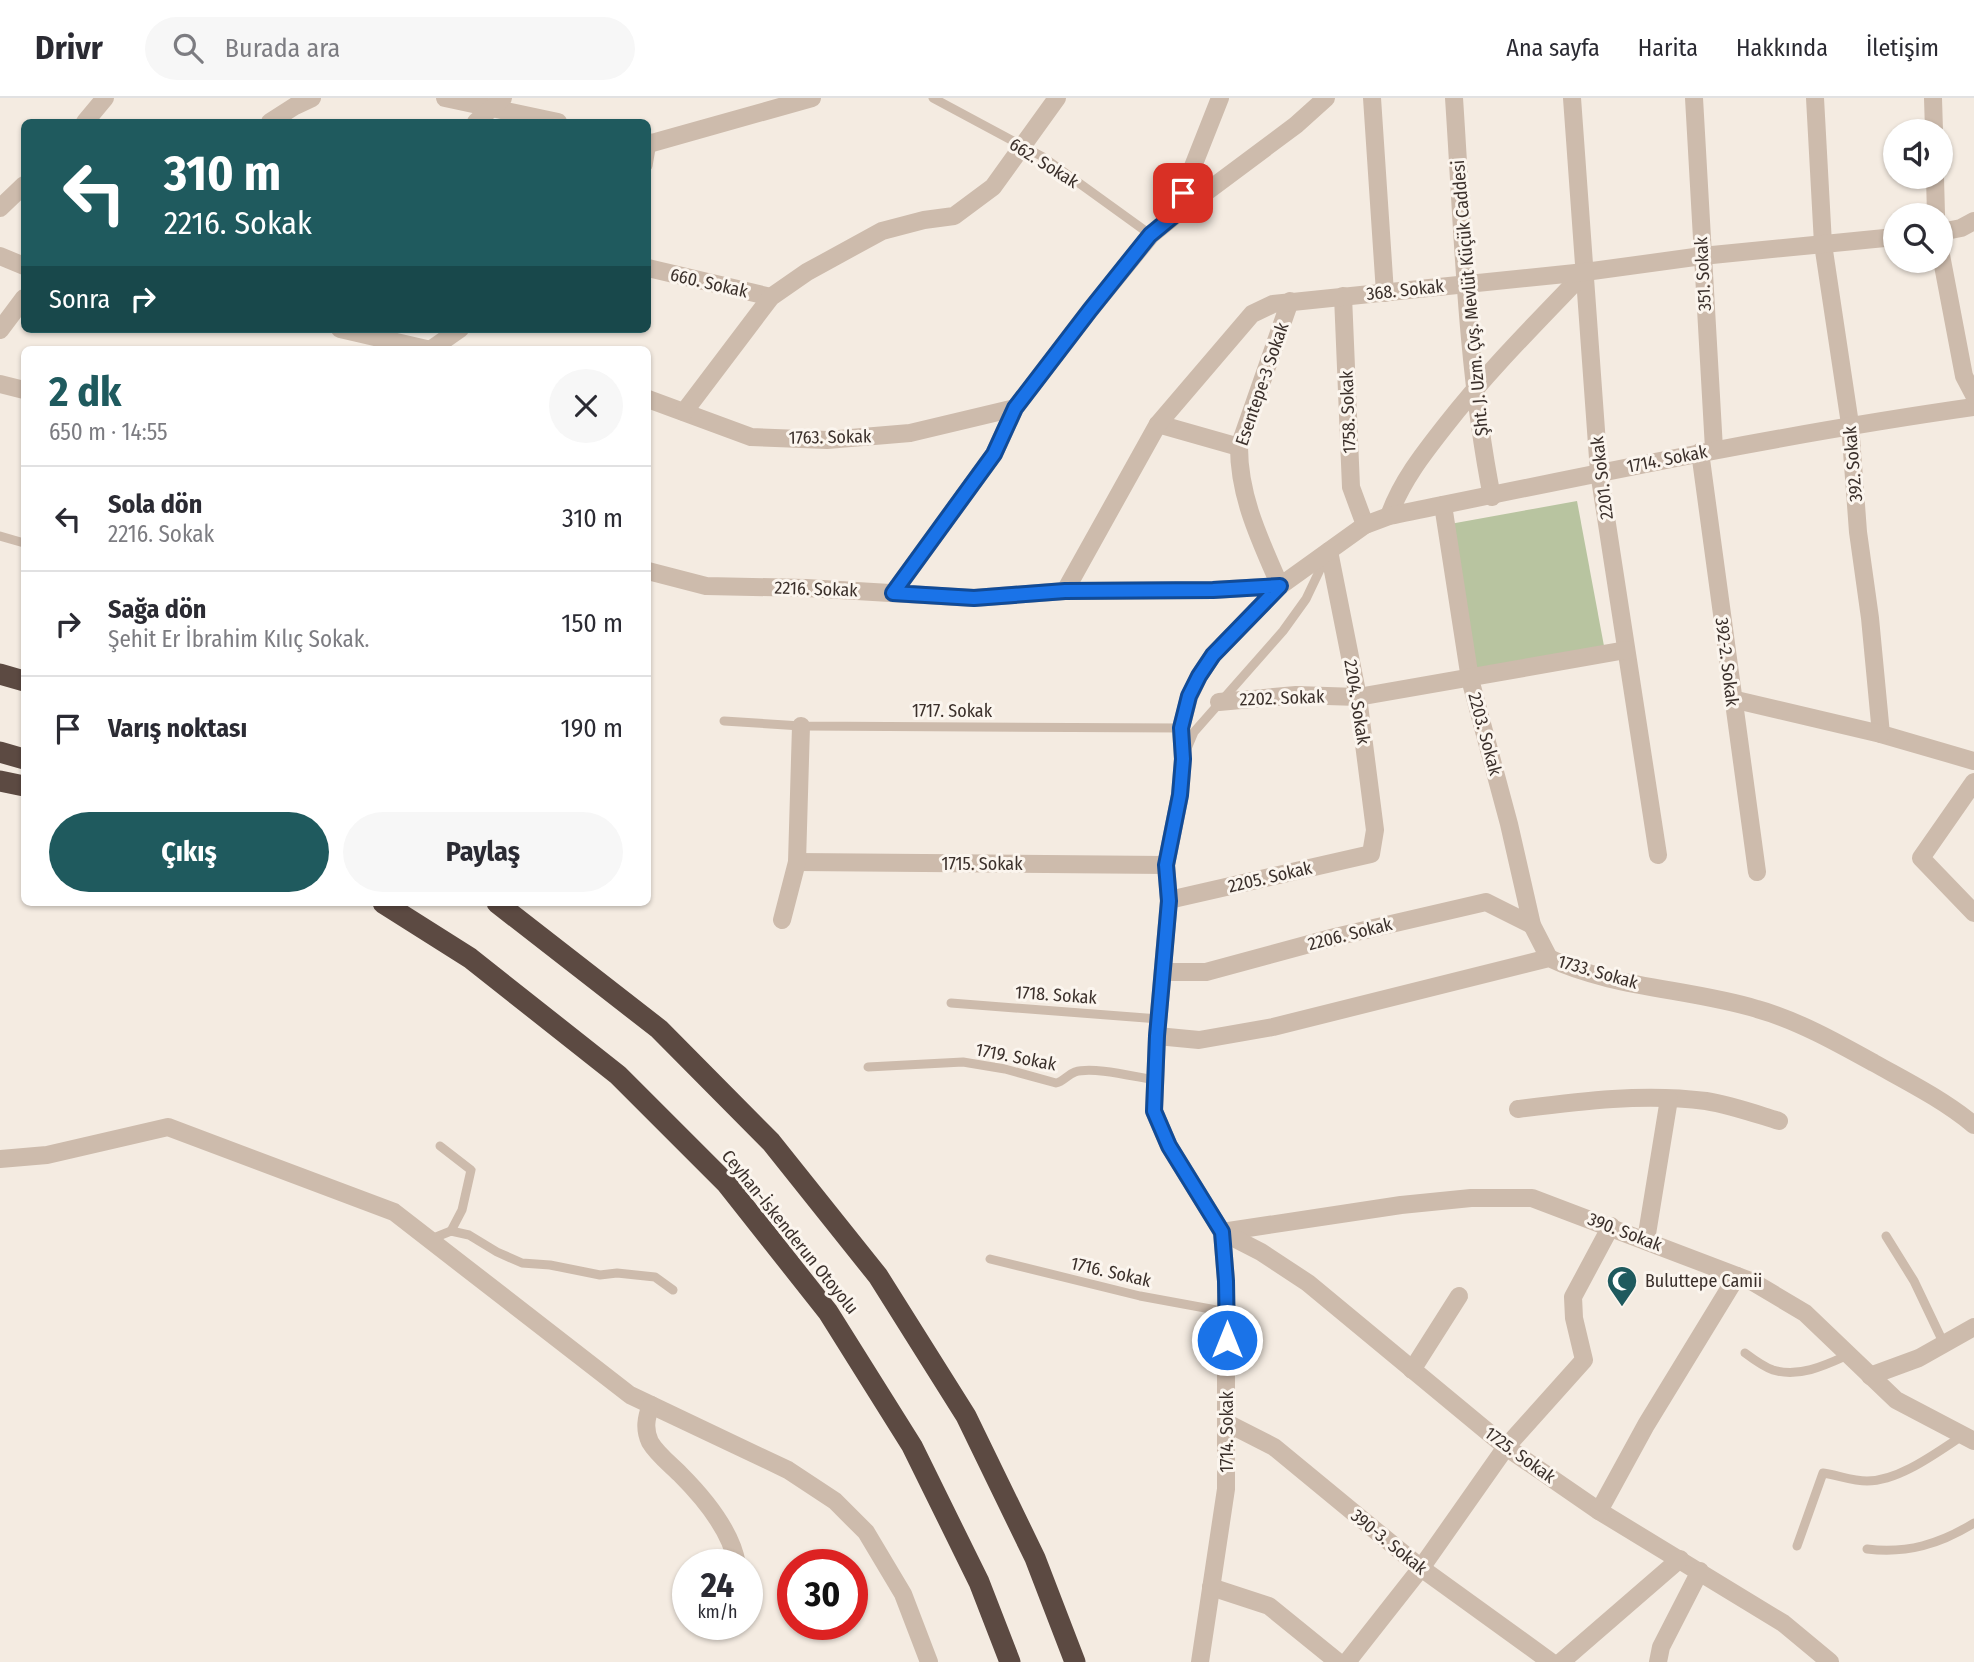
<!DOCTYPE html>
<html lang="tr">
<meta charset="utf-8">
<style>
body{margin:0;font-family:"Fira Sans Condensed",sans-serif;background:#f7f7f7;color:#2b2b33;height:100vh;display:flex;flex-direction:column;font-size:26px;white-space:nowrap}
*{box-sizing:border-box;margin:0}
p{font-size:23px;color:#7c7c81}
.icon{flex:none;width:38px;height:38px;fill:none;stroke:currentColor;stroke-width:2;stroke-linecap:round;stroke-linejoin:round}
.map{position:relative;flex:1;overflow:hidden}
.details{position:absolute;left:21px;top:248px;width:630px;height:560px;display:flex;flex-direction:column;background:#fff;border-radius:10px;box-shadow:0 2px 5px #0004}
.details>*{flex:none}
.top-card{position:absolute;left:21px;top:21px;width:630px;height:214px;border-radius:10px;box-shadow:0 2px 5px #0004;background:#1f5a5e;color:#fff;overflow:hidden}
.fabs{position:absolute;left:1883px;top:21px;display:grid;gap:14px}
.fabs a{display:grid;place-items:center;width:70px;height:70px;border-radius:50%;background:#fff;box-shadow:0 2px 5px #0004;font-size:35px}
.speed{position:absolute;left:672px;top:1451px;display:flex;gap:14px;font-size:35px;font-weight:700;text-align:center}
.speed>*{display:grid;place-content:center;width:91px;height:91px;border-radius:50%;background:#fff;box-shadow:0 2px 5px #0004;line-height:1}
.speed small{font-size:18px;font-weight:400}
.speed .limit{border:10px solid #d22;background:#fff;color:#111}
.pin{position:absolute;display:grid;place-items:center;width:60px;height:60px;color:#fff;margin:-30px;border-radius:14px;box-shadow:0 4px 10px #0006}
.me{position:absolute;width:77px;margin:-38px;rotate:0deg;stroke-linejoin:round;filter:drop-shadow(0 0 5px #0008)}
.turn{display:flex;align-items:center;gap:24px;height:147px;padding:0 28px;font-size:32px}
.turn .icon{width:91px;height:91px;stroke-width:2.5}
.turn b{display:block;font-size:49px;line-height:60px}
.then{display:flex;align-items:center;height:66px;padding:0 28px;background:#0003;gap:14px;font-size:26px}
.round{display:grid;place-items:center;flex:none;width:74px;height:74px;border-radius:37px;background:#f7f7f7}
.head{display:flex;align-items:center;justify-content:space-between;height:119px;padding:0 28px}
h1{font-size:42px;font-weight:700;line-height:52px;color:#1f5a5e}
.primary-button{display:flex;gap:14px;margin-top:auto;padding:14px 28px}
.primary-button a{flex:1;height:80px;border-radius:42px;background:#1f5a5e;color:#fff;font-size:28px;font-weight:700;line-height:80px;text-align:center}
.primary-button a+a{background:#f7f7f7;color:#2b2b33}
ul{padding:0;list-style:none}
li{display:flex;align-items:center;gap:21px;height:105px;padding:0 28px;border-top:2px solid #e1e1e2}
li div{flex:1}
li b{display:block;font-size:26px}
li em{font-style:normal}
header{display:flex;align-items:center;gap:42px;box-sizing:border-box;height:98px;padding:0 35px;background:#fff;border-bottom:2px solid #e1e1e2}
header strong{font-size:33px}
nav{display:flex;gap:38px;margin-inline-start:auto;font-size:24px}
.search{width:490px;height:63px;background:#f7f7f7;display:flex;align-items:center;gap:18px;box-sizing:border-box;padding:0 24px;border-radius:38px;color:#7c7c81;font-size:26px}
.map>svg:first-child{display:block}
.green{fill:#b8c4a0}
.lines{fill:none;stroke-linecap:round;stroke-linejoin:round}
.service{stroke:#cdbbac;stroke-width:9}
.minor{stroke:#cdbbac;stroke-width:18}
.tertiary{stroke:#cdbbac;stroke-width:18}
.motorway{stroke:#5c4a42;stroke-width:21}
.route-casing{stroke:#114b97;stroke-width:18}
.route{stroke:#1a73e8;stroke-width:12}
.labels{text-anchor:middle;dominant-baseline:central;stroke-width:6;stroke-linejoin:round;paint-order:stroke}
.street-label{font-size:18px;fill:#3b302b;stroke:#fbf5ee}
.poi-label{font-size:18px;fill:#3b302b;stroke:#fbf5ee;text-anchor:start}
</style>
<header>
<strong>Drivr</strong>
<div class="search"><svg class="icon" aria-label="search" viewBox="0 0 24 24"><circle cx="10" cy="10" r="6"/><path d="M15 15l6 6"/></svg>Burada ara</div>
<nav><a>Ana sayfa</a><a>Harita</a><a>Hakkında</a><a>İletişim</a></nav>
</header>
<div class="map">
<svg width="1974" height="1564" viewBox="0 0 1974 1564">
<rect width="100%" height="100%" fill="#f4ebe1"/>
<path class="green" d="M 1577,403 L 1604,548 L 1476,571 L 1450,426 Z"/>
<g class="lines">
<g class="service">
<path d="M 933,0 L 1043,59 L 1151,137"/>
<path d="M 648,68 L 652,45"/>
<path d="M 0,438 L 24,445"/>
<path d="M 724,623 L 801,628 L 1181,630"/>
<path d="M 1186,653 L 1194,634 L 1283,533 L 1306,501 L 1326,459"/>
<path d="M 951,905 L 1159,921"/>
<path d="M 868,969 L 963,964 L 1005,971 L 1056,985 C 1064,983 1067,977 1075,974 C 1093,968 1135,979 1155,982"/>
<path d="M 440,1048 L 471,1072 L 462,1112 L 451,1133"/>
<path d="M 1886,1138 L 1914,1183 L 1944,1246"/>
<path d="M 431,1141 L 451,1133 L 469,1137 L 497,1154 L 522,1165 L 550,1167 L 600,1177 L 617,1175 L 655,1179 L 673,1192"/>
<path d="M 990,1161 L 1140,1198 L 1227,1214"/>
<path d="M 1745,1255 C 1753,1261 1764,1269 1773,1272 C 1799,1280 1826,1267 1848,1257"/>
<path d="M 1797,1448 L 1823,1375 C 1837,1377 1853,1383 1867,1383 C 1899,1383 1936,1355 1962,1338"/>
<path d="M 1867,1451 C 1907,1456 1940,1446 1974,1425"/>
</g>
<g class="minor">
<path d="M 445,0 L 558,24"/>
<path d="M 1372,0 L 1385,195"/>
<path d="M 1454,0 C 1463,133 1466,268 1492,399"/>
<path d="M 1572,0 L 1599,374 L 1658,757"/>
<path d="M 1694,0 L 1714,351"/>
<path d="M 1815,0 L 1823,146 L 1850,326 L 1858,434 L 1870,520 L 1881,636 L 1974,663"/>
<path d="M 85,24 L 105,0"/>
<path d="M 270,24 L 295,8 L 312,0"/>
<path d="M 476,24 L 503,0"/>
<path d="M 648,44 L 652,45 L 812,0"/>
<path d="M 0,110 L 24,87"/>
<path d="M 1174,118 L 1296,27 L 1326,0"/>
<path d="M 1941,134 L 1961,130 L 1974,123"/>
<path d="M 0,158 L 24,168"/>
<path d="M 648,170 L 771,199"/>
<path d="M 1343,198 L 1351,389 L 1365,427"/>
<path d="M 340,231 L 431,252"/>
<path d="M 0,232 L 24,200"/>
<path d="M 430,252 L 460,231"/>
<path d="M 0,286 L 24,292"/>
<path d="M 648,301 L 751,339 L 827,342 L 910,335 L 1015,310"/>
<path d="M 684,314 L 771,199 L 807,174 L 882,133 L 924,122 L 954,118 L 993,89 L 1057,0"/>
<path d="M 1158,326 L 1239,349"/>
<path d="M 1700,354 L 1757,774"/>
<path d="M 1443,407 L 1470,581 L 1509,726 L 1532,827 L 1549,860"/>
<path d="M 1389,418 C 1401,384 1423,356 1445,328 C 1488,273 1537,224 1585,174"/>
<path d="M 648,473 L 706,488 L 806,490 L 974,500 L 1065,493 L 1213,492 L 1280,488 C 1260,442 1239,399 1239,349 L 1290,203"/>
<path d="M 1065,493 L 1158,326 L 1252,216 L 1273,206 L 1585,174 L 1702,158 L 1895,139"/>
<path d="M 893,495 L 994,356 L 1015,310 L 1090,212 L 1151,137 L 1173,119 L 1220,0"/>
<path d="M 1732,601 L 1881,636"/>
<path d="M 1219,604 L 1296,597 L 1358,599 L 1626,552"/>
<path d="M 1974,684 L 1921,760 L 1974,815"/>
<path d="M 797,764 L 1166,767"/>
<path d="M 1169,802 L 1371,756 L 1375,732 L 1358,599 L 1329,453"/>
<path d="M 782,822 L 797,764 L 801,628"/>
<path d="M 1163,874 L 1206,874 L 1335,839 L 1486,804 L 1532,827"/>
<path d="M 1157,938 L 1199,942 L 1273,929 L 1549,860 C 1611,890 1692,891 1757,911 C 1797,922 1838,945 1874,965 C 1908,984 1944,1002 1974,1027"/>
<path d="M 1518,1011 C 1581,1003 1643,995 1706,1003 C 1731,1007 1756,1016 1779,1023"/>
<path d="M 0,1061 L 47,1057 L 168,1029 L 394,1114 L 630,1297 L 788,1372 L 835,1403 L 866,1434 L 903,1496 L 929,1564"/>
<path d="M 1222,1134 L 1401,1107 L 1471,1100 L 1532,1100 L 1753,1184 L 1805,1215 L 1896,1302 L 1974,1343"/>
<path d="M 1222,1134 L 1261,1154 L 1308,1185 L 1506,1349 L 1599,1413 L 1783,1525 L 1830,1564"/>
<path d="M 1646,1142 L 1669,1001"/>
<path d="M 1412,1272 L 1459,1198"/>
<path d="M 1870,1278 L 1919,1260 L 1974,1229"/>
<path d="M 651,1307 C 646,1320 644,1331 650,1344 C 657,1356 670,1366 680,1376 C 704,1400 731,1432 737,1466"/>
<path d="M 1227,1325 L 1274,1349 L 1421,1470 L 1551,1564"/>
<path d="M 1599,1413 L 1646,1327 L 1737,1178"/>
<path d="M 1211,1489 L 1269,1508 L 1338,1564"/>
<path d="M 724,1529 L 725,1526"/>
<path d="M 1200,1564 L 1226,1391 L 1226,1183 L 1222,1134 L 1169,1048 L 1154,1013 L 1157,938 L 1169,802 L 1166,767 L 1180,697 L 1183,661 L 1181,630 L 1189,599 L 1199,578 L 1213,557 L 1280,488 L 1365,427 L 1389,418 C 1584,378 1777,337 1974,309"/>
<path d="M 1347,1564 L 1421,1470 L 1506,1349 L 1584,1262 L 1574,1220 L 1573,1199 L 1611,1128"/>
<path d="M 1561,1564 L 1680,1461"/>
<path d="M 1658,1564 L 1661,1549 L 1700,1473"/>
</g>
<g class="tertiary">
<path d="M 1933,0 L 1934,33"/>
<path d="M 1935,79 L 1936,117"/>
<path d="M 1941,157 L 1964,278 L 1974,297"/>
</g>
<g class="motorway">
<path d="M 0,576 L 24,583"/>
<path d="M 0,654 L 24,661"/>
<path d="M 0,683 L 24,688"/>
<path d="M 383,805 L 470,860 L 618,977 L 726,1085 L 828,1214 L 912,1348 L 979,1484 L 1010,1564"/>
<path d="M 497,805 L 659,931 L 771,1044 L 878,1178 L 966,1318 L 1035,1460 L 1075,1564"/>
</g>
</g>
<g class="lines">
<g class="route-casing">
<path id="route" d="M 1183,95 L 1173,118 L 1150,137 L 1090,212 L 1015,310 L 994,356 L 893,495 L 974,500 L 1065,493 L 1213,492 L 1280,488 L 1213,557 L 1199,578 L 1189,598 L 1181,630 L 1183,661 L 1180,697 L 1166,767 L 1169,803 L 1157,938 L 1154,1013 L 1169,1048 L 1222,1134 L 1226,1183 L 1227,1242"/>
</g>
<use href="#route" class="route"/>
</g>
<defs>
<g id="mosque-pin" transform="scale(1.575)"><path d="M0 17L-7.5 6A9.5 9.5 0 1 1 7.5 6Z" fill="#1f5a5e" stroke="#fbf5ee"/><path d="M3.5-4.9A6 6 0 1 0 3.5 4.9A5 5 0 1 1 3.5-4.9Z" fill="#fff"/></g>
</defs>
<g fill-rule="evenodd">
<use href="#mosque-pin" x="1622" y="1183"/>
</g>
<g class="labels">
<g class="street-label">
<text transform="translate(1044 65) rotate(32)">662. Sokak</text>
<text transform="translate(1703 176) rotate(-93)">351. Sokak</text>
<text transform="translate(709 185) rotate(13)">660. Sokak</text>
<text transform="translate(1405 192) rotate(-6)">368. Sokak</text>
<text transform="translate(1470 200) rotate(-95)">Şht. J. Uzm. Çvş. Mevlüt Küçük Caddesi</text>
<text transform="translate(1262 286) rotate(-71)">Esentepe-3 Sokak</text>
<text transform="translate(1348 314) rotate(-92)">1758. Sokak</text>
<text transform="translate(830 339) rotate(-1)">1763. Sokak</text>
<text transform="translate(1667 361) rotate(-11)">1714. Sokak</text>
<text transform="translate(1853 366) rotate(-95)">392. Sokak</text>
<text transform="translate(1602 380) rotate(-97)">2201. Sokak</text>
<text transform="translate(816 491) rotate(2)">2216. Sokak</text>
<text transform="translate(1727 564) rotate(83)">392-2. Sokak</text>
<text transform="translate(1282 600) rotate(-2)">2202. Sokak</text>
<text transform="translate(1357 604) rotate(81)">2204. Sokak</text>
<text x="952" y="613">1717. Sokak</text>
<text transform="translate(1485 636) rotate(75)">2203. Sokak</text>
<text x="982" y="766">1715. Sokak</text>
<text transform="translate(1270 779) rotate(-13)">2205. Sokak</text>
<text transform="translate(1350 836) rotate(-14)">2206. Sokak</text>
<text transform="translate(1598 874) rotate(16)">1733. Sokak</text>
<text transform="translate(1056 897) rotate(4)">1718. Sokak</text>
<text transform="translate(1016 959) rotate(11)">1719. Sokak</text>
<text transform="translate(790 1134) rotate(51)">Ceyhan-İskenderun Otoyolu</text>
<text transform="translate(1625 1134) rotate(21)">390. Sokak</text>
<text transform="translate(1111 1174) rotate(13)">1716. Sokak</text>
<text transform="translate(1227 1334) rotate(-90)">1714. Sokak</text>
<text transform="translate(1520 1357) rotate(36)">1725. Sokak</text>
<text transform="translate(1389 1444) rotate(39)">390-3. Sokak</text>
</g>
<g class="poi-label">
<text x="1645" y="1183">Buluttepe Camii</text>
</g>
</g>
</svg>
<div class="fabs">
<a><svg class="icon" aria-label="sound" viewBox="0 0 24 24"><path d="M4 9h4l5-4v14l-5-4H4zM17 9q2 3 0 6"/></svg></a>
<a><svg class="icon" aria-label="search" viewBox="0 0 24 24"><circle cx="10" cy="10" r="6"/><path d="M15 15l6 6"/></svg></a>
</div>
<div class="speed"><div>24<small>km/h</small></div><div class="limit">30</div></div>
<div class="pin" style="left:1183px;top:95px;background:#d93025"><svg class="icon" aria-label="arrive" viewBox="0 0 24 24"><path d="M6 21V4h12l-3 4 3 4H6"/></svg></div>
<svg class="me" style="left:1227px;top:1242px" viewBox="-20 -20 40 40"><circle r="17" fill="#1a73e8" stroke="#fff" stroke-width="3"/><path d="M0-11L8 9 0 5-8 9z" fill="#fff"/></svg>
<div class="top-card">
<div class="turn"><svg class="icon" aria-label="left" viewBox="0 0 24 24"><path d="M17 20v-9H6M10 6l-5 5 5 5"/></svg><div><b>310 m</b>2216. Sokak</div></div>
<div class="then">Sonra<svg class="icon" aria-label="right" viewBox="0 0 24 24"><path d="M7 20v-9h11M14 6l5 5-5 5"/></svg></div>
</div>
<section class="details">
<div class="head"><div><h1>2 dk</h1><p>650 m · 14:55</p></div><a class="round"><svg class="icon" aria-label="close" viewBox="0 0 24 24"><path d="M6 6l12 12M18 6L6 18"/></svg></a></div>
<ul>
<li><svg class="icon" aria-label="left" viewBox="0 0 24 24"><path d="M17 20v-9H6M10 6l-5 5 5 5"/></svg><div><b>Sola dön</b><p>2216. Sokak</p></div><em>310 m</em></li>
<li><svg class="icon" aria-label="right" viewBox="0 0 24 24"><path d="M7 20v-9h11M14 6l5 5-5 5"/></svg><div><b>Sağa dön</b><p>Şehit Er İbrahim Kılıç Sokak.</p></div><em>150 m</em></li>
<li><svg class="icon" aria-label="arrive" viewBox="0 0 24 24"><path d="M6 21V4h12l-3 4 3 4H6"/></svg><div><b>Varış noktası</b></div><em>190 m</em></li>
</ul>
<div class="primary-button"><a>Çıkış</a><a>Paylaş</a></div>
</section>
</div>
